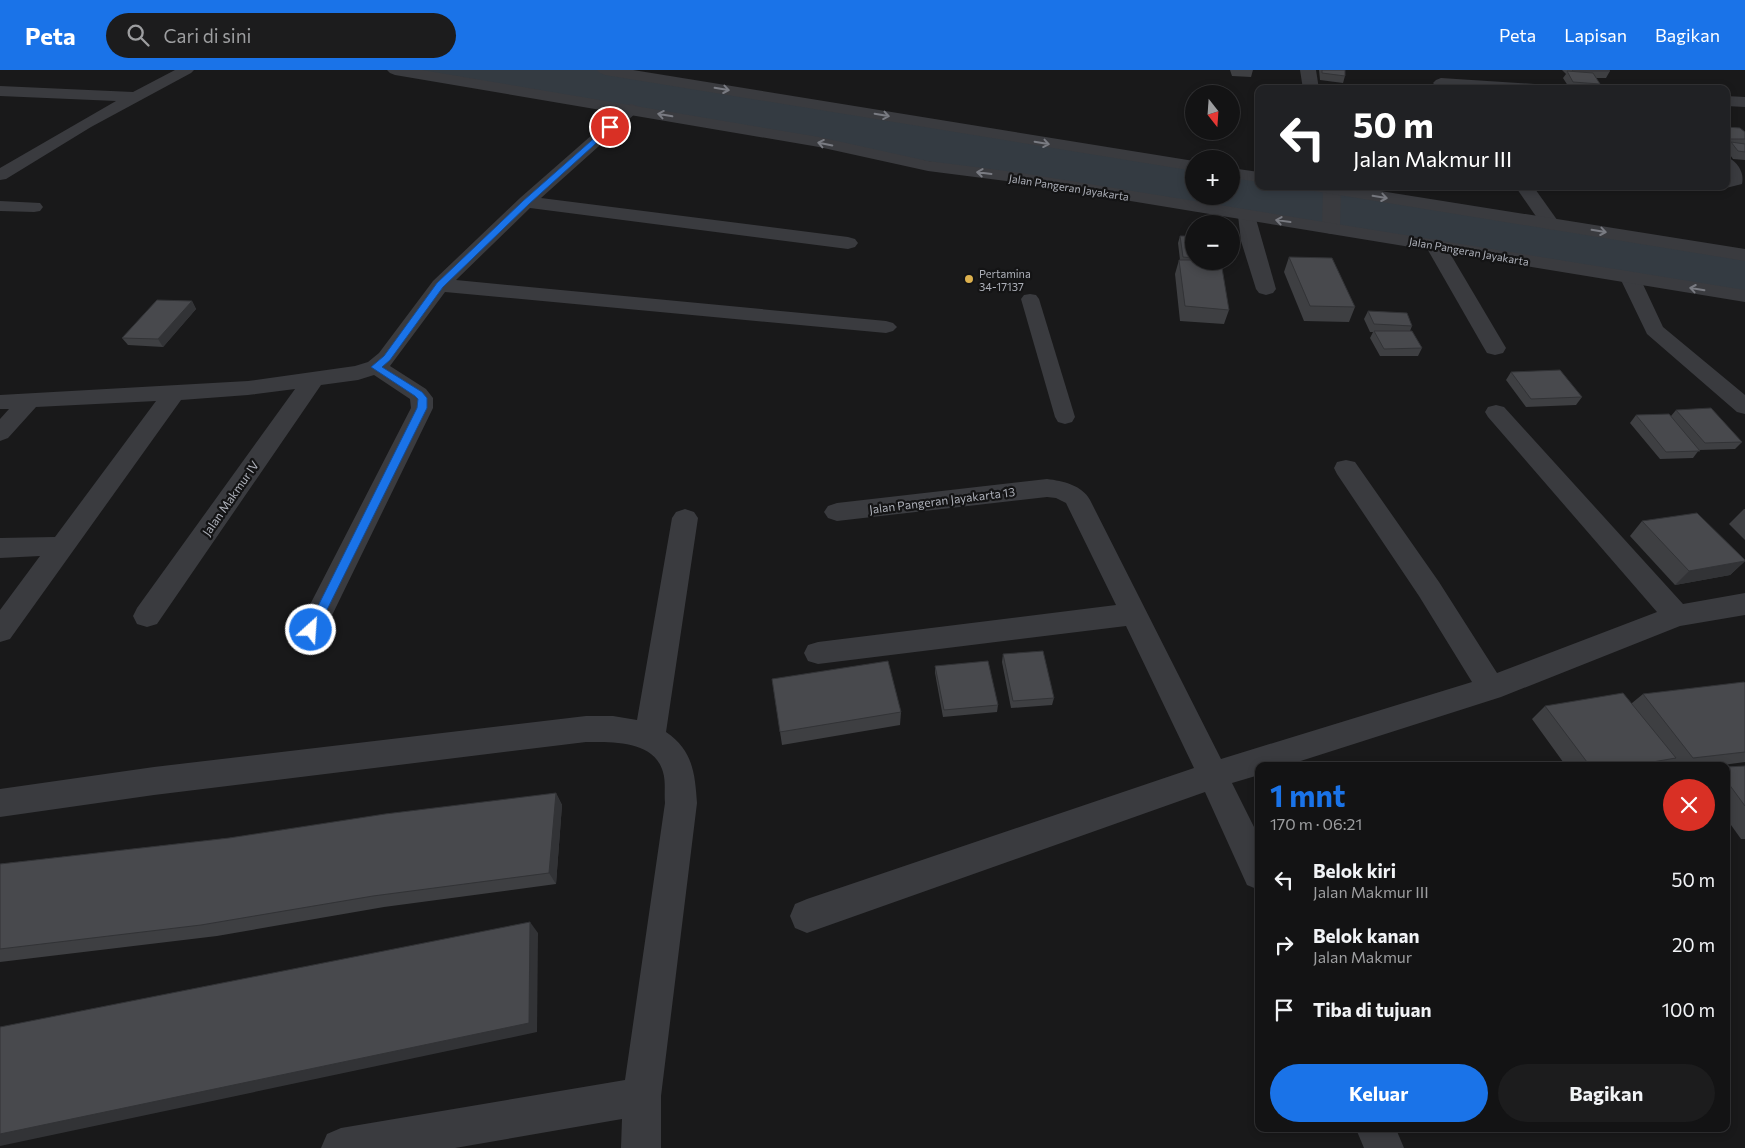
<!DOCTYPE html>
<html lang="id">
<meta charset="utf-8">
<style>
body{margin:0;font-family:Commissioner,sans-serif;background:#1c1c1d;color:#f1f3f6;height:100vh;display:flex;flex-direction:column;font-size:19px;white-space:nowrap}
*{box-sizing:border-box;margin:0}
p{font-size:16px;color:#9d9ea0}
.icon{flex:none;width:28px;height:28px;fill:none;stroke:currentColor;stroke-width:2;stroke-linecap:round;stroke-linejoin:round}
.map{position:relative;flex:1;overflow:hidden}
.details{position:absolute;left:1255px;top:692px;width:475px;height:370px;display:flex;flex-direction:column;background:#131314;border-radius:10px;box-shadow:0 2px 8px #0003,0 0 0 1px #323234}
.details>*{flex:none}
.hud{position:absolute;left:1255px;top:15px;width:475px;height:105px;border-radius:10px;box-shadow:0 2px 8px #0003,0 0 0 1px #323234;background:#202124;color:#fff;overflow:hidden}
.needle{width:32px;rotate:163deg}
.tools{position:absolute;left:1185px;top:15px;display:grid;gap:10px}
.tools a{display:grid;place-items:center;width:55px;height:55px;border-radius:50%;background:#131314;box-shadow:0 2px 8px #0003,0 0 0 1px #323234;font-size:25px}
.pin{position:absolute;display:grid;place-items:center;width:42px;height:42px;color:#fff;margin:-21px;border:2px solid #fff;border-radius:50%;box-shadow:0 1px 5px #0007}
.me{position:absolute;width:55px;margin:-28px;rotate:26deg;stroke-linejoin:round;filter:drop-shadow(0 0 4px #0008)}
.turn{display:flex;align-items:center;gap:18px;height:105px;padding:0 15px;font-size:22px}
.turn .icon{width:65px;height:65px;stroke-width:2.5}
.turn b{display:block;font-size:35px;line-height:42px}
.round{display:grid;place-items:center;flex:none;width:52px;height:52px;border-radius:26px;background:#1c1c1d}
.headline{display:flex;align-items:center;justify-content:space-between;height:85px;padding:0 15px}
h1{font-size:30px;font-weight:700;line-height:38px;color:#1a73e8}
.cta{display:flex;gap:10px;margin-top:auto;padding:10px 15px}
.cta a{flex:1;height:58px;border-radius:30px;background:#1a73e8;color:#fff;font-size:20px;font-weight:700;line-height:58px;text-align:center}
.cta a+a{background:#1c1c1d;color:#f1f3f6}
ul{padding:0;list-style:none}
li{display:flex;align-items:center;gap:15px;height:65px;padding:0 15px}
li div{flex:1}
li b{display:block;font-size:19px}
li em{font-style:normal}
header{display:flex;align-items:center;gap:30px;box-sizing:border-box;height:70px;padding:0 25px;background:#1a73e8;color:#fff}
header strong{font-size:24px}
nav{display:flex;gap:28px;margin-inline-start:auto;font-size:18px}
.search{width:350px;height:45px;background:#1c1c1d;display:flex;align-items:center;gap:12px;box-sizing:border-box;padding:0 18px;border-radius:28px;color:#9d9ea0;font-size:19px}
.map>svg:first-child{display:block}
.water{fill:#343b42}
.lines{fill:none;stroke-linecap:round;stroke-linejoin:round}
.service{fill:#3a3b3f;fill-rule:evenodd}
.minor{fill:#3a3b3f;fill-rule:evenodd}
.tertiary{fill:#3a3b3f;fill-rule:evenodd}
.wall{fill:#3e3f42}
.shaded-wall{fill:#323336}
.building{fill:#48494d;stroke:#323336}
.oneway{stroke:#797b82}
.route{fill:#1a73e8;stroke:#114b97}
.poi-dot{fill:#ddb14e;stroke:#141415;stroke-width:2}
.labels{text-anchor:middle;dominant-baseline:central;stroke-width:4.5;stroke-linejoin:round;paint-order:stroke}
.far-street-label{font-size:11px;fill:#adb0b9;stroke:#141415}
.far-poi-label{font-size:11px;fill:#adb0b9;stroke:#141415;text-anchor:start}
.street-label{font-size:12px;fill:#adb0b9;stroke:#141415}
</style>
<header>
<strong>Peta</strong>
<div class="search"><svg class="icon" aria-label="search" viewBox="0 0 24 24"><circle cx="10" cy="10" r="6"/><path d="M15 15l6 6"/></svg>Cari di sini</div>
<nav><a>Peta</a><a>Lapisan</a><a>Bagikan</a></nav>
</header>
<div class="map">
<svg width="1745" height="1078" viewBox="0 0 1745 1078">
<rect width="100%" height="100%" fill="#19191a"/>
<path class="water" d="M 395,0 L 605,0 L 1194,96 L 1194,126 L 1231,126 L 1231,103 L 1259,107 L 1259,116 L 1314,116 L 1745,185 L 1745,226 L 1247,146 Z"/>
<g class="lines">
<path class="service" d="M 1030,224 L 1036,225 L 1039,229 L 1075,347 L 1072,352 L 1065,354 L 1058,352 L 1055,347 L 1021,229 L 1024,225 Z"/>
<g class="minor">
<path d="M 175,0 L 194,0 L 191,3 L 91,57 L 6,109 L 0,110 L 0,98 L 116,31 L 0,26 L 0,16 L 133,22 Z"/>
<path d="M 1300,0 L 1316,0 L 1319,19 L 1303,19 Z"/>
<path d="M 1441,8 L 1535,14 L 1540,16 L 1543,19 L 1459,19 L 1436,16 L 1433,13 L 1436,10 Z"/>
<path d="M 1726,26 L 1745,27 L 1745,37 L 1726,36 Z"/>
<path d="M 631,34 L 637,36 L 639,39 L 637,42 L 541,128 L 848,167 L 855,169 L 858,173 L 855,177 L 848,179 L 530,138 L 456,210 L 886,251 L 893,253 L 897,257 L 893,261 L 886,263 L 445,222 L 390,296 L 426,319 L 433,328 L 433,338 L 321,568 L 311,571 L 301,568 L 297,560 L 411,338 L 410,329 L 374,305 L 358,310 L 321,315 L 157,554 L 147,557 L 137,554 L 133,546 L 137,538 L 295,319 L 248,325 L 181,330 L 10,569 L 0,572 L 0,540 L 40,486 L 0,488 L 0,468 L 55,467 L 156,331 L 36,337 L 8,368 L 0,371 L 0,349 L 9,339 L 0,339 L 0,325 L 248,311 L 355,296 L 368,292 L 379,283 L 433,211 L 520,128 L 625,36 Z"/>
<path d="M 1726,87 C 1737,90 1745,103 1742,114 L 1726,118 L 1719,116 L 1726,116 L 1726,107 L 1729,106 L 1726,103 Z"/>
<path d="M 1323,116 L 1341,116 L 1340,158 L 1338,162 L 1331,164 L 1324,162 L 1322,158 Z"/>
<path d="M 1515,116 L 1533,116 L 1560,154 L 1558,158 L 1551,160 L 1544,158 Z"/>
<path d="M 0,131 L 40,133 L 43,137 L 40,141 L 34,142 L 0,141 Z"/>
<path d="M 1247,140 L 1254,142 L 1276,219 L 1273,223 L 1266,225 L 1259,223 L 1256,219 L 1241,171 L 1238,146 L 1240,142 Z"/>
<path d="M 1435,169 L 1442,171 L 1445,175 L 1506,278 L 1503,283 L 1495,285 L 1487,283 L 1484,278 L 1425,175 L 1428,171 Z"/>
<path d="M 1630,202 L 1637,204 L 1640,208 L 1663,257 L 1745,325 L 1745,344 L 1737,342 L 1647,264 L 1620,208 L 1623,204 Z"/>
<path d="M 1496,335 L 1504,337 L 1683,534 L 1745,523 L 1745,545 L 1680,556 L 1501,627 L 1285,696 L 1259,696 L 1259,705 L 1232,713 L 1259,767 L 1259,820 L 1247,815 L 1205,722 L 807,863 L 795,858 L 790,846 L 795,834 L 807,829 L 1194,698 L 1126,556 L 818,594 L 808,591 L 804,583 L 808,575 L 818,572 L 1116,535 L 1066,433 L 1056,428 L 1047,427 L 837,451 L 828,448 L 824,442 L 828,436 L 837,433 L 1047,409 C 1063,411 1082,415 1090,430 L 1221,689 L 1472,612 L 1419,526 L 1337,404 L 1334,398 L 1337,392 L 1346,390 L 1355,392 L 1439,512 L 1497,603 L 1657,542 L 1488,347 L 1485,342 L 1488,337 Z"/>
<path d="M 685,439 L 694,442 L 698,448 L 666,662 C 693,680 695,704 697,733 L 661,1026 L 661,1078 L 621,1078 L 622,1049 L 455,1078 L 321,1078 L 327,1064 L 341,1058 L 625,1010 L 665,733 C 664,723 666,712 663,702 C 654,670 612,672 586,672 L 154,725 L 0,747 L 0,719 L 154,697 L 586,646 L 613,646 L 637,650 L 672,448 L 676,442 Z"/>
<path d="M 1356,1059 L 1396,1059 L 1404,1078 L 1364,1078 Z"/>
</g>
<g class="tertiary">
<path d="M 387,0 L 422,0 L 819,67 L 928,91 L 1021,103 L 1745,220 L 1745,232 L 1021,113 L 928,101 L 819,77 L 395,5 L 390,3 Z"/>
<path d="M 597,0 L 633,0 L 1194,91 L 1194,101 L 605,5 L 600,3 Z"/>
<path d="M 1231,98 L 1259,102 L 1259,112 L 1231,108 Z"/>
<path d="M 1305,116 L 1349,116 L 1745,179 L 1745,191 L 1314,121 L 1308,120 Z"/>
</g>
</g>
<g class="wall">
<path d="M 1230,0 L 1253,0 L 1251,7 L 1232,6 Z"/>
<path d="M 1319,0 L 1345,0 L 1345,6 L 1343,13 L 1320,10 Z"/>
<path d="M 1562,0 L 1609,0 L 1610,1 L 1606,8 L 1596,8 L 1600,14 L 1597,19 L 1570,19 L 1563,8 L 1566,4 Z"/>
<path d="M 1726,57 L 1745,62 L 1745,90 L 1733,89 L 1726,79 L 1729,76 L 1726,76 Z"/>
<path d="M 1180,166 L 1194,166 L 1194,191 L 1218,191 L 1229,240 L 1224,254 L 1180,251 L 1175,204 L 1179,190 L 1180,190 L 1178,173 Z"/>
<path d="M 1289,187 L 1355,237 L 1349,252 L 1304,251 L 1284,202 Z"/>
<path d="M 192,231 L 196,239 L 163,277 L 128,275 L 122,268 Z"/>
<path d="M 1368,241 L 1412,256 L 1410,261 L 1422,278 L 1418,286 L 1380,286 L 1370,268 L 1373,262 L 1370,262 L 1364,249 Z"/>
<path d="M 1511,302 L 1582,327 L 1576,335 L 1526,337 L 1506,310 Z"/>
<path d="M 1676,340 L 1742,372 L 1735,379 L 1699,380 L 1693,388 L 1660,389 L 1630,353 L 1636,345 L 1671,346 Z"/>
<path d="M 1744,439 L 1745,439 L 1745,470 L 1729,454 Z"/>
<path d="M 1642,451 L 1745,490 L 1745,491 L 1730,505 L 1675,515 L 1630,466 Z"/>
<path d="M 1003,584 L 1054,628 L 1052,635 L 1011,638 L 1002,592 Z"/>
<path d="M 935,596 L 998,635 L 997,642 L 943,647 L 935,603 Z"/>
<path d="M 772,609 L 901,642 L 900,655 L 782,675 Z"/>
<path d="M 1745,613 L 1745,692 L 1715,696 L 1672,696 L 1670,693 L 1665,696 L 1566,696 L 1532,649 L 1545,636 L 1632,633 L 1643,624 Z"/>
<path d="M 1745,696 L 1745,769 L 1741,769 L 1726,748 L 1726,697 Z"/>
<path d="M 556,723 L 562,735 L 556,814 L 384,837 L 217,866 L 0,892 L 0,794 L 229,768 Z"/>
</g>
<g class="shaded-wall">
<path d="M 192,231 L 196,239 L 163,277 L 158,269 Z"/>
<path d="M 1745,491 L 1730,505 L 1675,515 L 1689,501 Z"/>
<path d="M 556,723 L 562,735 L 556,814 L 549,803 Z"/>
<path d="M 530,852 L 538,863 L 537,962 L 0,1076 L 0,1064 Z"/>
</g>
<g class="building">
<path d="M 1322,0 L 1345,0 L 1345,6 L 1322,3 Z"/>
<path d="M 1572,0 L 1609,0 L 1610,1 L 1573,1 Z"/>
<path d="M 1567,1 L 1593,3 L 1600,14 L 1573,12 Z"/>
<path d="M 1726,57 L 1740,58 L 1745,62 L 1745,69 L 1730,69 L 1726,66 Z"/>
<path d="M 1731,72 L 1745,74 L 1745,82 L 1738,81 Z"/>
<path d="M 1180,166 L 1194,166 L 1194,188 L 1183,187 Z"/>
<path d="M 1289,187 L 1332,188 L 1355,237 L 1310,236 Z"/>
<path d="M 1179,190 L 1194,190 L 1194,191 L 1221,192 L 1229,240 L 1185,236 Z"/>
<path d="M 157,230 L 192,231 L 158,269 L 122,268 Z"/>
<path d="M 1368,241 L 1407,243 L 1412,256 L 1374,254 Z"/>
<path d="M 1374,261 L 1412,261 L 1422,278 L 1384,279 Z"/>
<path d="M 1560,300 L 1582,327 L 1531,329 L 1511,302 Z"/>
<path d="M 1711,338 L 1742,372 L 1705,373 L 1676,340 Z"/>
<path d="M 1669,344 L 1700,381 L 1666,382 L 1636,345 Z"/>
<path d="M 1697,443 L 1745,490 L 1745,491 L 1689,501 L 1642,451 Z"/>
<path d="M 1043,581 L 1054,628 L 1013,631 L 1003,584 Z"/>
<path d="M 888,591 L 901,642 L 780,662 L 772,609 Z"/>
<path d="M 988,591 L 998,635 L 944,640 L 935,596 Z"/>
<path d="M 1744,612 L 1745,613 L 1745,682 L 1693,688 L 1643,624 Z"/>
<path d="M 1623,623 L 1676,688 L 1629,696 L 1590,696 L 1545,636 Z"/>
<path d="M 1745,696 L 1745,736 L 1726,710 L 1726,697 Z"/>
<path d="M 556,723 L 549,803 L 373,826 L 201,855 L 0,879 L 0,794 L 229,768 L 385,744 Z"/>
<path d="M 530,852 L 529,953 L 0,1064 L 0,957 Z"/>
</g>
<defs><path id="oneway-shaft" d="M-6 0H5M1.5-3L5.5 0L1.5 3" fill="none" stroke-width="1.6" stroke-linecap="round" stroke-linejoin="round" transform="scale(1.25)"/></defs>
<g class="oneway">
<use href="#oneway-shaft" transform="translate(722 19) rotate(9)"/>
<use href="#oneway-shaft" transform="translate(665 45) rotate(-170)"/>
<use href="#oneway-shaft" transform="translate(882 45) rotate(10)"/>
<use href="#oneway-shaft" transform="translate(1042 73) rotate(10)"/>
<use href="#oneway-shaft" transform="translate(825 74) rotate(-169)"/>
<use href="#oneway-shaft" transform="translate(984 103) rotate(-173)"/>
<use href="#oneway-shaft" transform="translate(1380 127) rotate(9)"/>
<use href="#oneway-shaft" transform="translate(1283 151) rotate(-172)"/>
<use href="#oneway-shaft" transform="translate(1599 161) rotate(9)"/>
<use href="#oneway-shaft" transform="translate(1697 219) rotate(-171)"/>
</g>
<path class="route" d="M 608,56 L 614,57 L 529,134 L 443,217 L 390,290 L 382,297 L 422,322 L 427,328 L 427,338 L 315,564 L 307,564 L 306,560 L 417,338 L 418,329 L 415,326 L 371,297 L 384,286 L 437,213 L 523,131 Z"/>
<circle class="poi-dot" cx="969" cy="209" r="5"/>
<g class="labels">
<g class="far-street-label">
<text transform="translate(1069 117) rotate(9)">Jalan Pangeran Jayakarta</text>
<text transform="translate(1469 181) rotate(10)">Jalan Pangeran Jayakarta</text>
</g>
<g class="far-poi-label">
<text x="979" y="203">Pertamina<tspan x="979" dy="13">34-17137</tspan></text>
</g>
<g class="street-label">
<text transform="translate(230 428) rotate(-55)">Jalan Makmur IV</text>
<text transform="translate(942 430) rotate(-7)">Jalan Pangeran Jayakarta 13</text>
</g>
</g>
</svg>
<div class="tools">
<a><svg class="needle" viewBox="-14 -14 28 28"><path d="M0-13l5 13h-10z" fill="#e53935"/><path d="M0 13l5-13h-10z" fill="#9d9ea0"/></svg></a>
<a>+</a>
<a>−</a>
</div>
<div class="pin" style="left:610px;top:57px;background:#d93025"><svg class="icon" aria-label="arrive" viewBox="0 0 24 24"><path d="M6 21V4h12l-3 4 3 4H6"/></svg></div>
<svg class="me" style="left:311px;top:560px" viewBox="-20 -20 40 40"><circle r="17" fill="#1a73e8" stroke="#fff" stroke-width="3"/><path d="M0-11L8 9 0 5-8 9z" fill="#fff"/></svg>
<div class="hud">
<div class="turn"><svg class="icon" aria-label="left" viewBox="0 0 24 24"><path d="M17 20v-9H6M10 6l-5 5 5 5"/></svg><div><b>50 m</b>Jalan Makmur III</div></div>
</div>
<section class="details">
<div class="headline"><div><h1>1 mnt</h1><p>170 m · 06:21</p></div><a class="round" style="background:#d93025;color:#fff"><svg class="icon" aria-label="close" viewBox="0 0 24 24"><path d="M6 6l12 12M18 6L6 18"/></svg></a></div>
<ul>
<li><svg class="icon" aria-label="left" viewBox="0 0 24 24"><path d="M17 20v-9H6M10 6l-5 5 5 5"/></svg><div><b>Belok kiri</b><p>Jalan Makmur III</p></div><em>50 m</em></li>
<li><svg class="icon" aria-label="right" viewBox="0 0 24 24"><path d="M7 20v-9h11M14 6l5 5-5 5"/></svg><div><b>Belok kanan</b><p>Jalan Makmur</p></div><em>20 m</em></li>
<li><svg class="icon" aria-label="arrive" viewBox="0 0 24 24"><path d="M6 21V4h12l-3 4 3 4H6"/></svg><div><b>Tiba di tujuan</b></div><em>100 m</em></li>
</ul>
<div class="cta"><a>Keluar</a><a>Bagikan</a></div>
</section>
</div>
